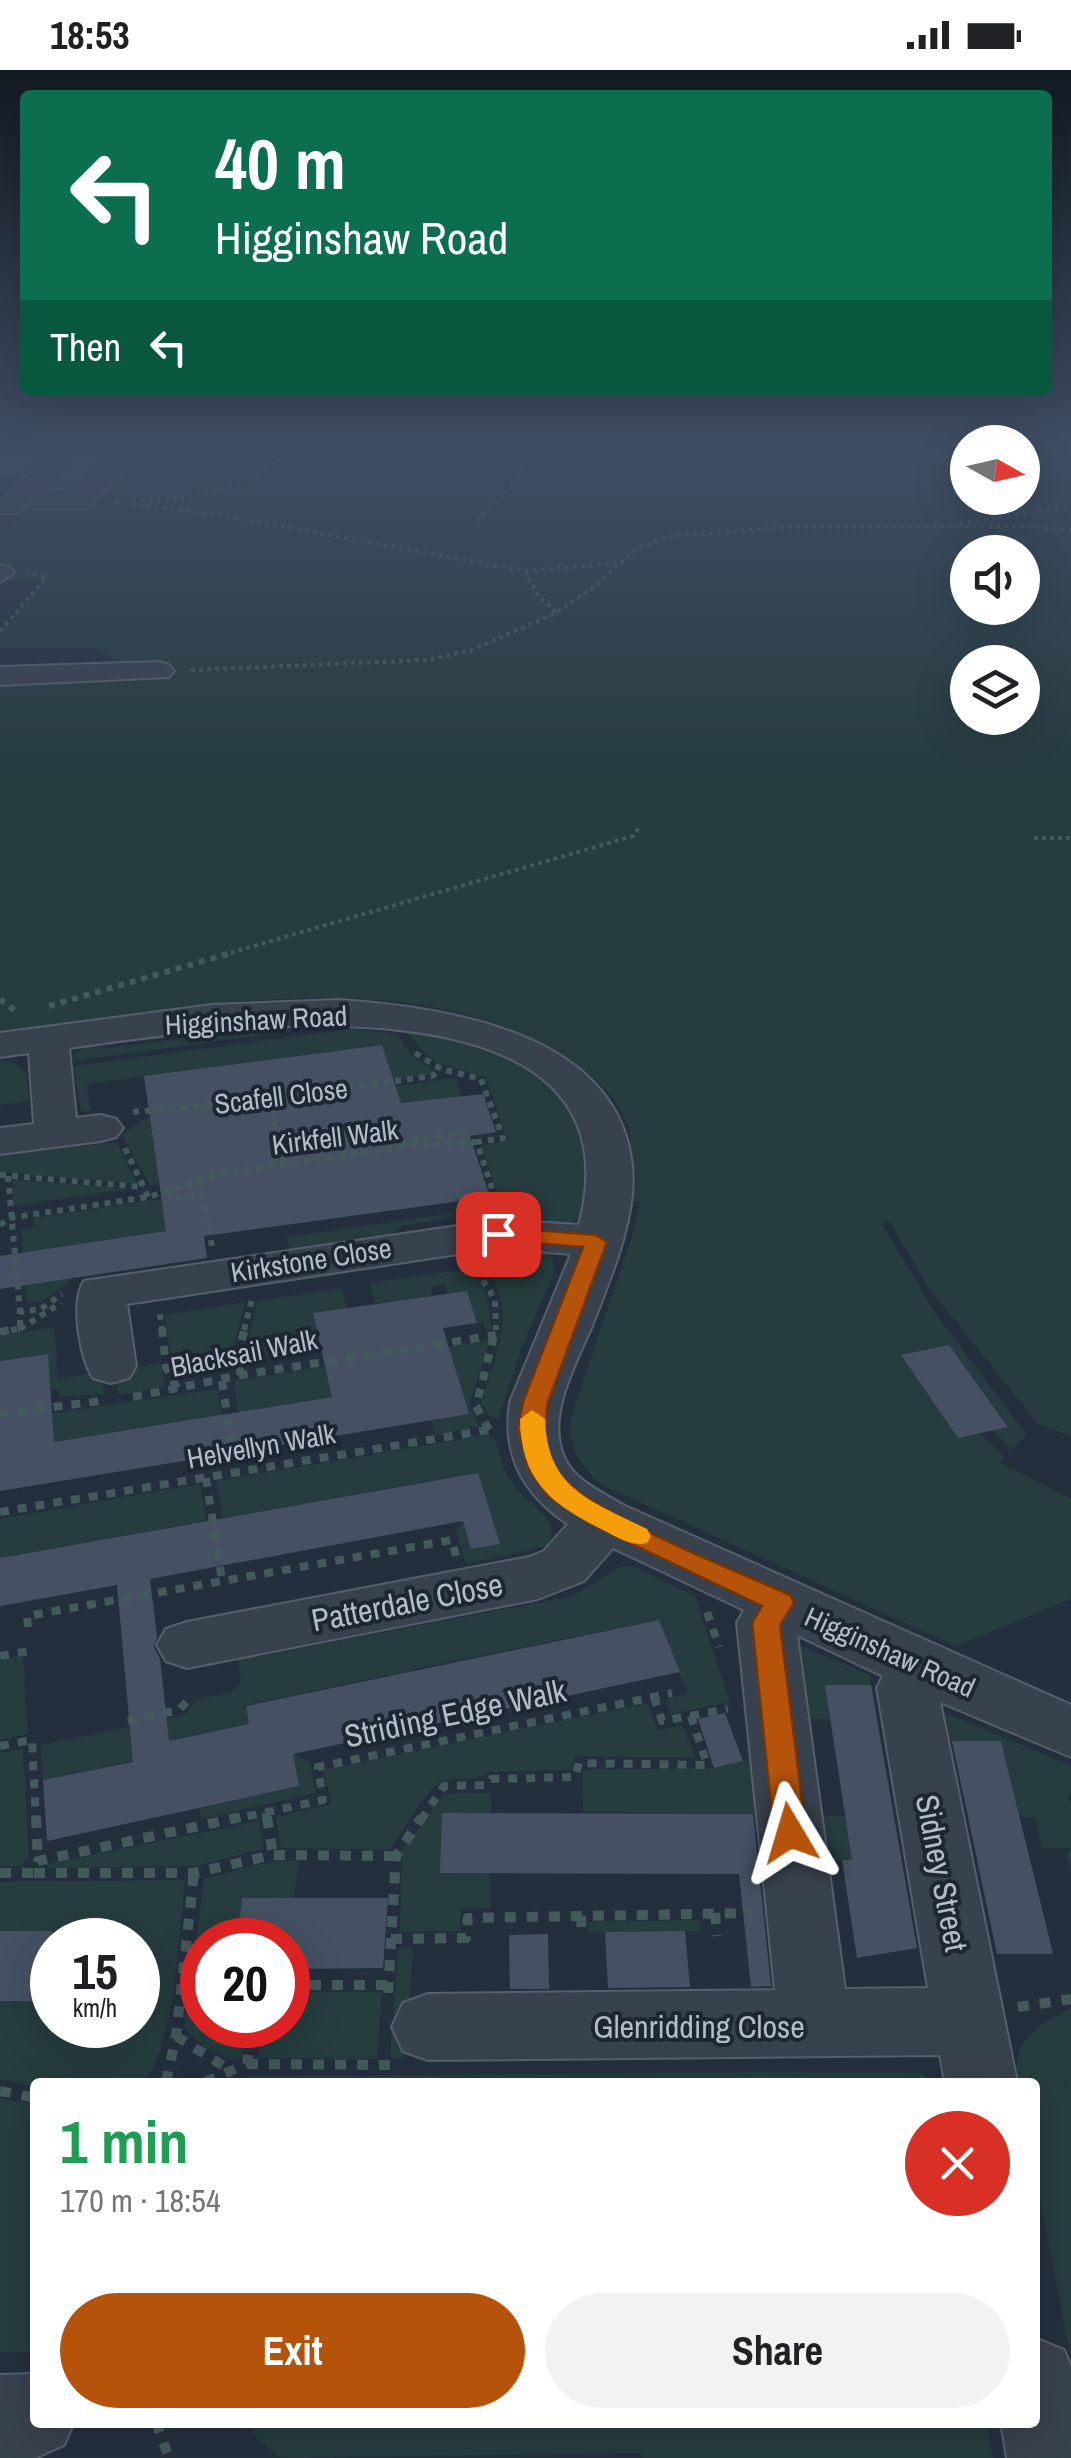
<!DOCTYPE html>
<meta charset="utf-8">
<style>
body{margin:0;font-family:"Archivo Narrow",sans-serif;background:#f2f2f2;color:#202124;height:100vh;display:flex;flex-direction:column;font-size:38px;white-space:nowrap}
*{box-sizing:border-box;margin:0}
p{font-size:32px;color:#757577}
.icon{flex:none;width:55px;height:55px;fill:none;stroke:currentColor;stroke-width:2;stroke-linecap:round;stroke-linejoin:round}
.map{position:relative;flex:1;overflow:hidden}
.details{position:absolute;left:30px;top:2008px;width:1010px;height:350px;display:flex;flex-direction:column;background:#fff;border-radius:10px;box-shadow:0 10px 40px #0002}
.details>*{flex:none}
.hud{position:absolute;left:20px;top:20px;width:1032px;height:305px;border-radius:10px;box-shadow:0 10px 40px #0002;background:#0b6e4f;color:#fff;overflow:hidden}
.needle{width:65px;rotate:98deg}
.buttons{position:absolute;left:950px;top:355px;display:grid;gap:20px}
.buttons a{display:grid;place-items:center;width:90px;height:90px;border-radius:50%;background:#fff;box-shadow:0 10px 40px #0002;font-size:50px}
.speed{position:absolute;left:30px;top:1848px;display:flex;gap:20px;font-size:50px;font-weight:700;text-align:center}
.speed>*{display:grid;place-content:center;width:130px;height:130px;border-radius:50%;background:#fff;box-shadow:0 10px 40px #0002;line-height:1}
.speed small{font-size:25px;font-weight:400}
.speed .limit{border:15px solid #d22;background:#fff;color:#111}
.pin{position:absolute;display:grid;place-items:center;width:85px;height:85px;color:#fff;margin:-42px;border-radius:20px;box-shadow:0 5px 15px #0006}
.me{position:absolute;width:110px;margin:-55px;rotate:353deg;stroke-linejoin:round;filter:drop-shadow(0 0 8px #0008)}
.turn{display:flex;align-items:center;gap:35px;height:210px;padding:0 30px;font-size:45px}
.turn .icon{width:130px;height:130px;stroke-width:2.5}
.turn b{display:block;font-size:70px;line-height:85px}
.then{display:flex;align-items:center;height:95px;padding:0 30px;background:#0003;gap:20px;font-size:38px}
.round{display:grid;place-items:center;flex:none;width:105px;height:105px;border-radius:52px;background:#f2f2f2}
.headline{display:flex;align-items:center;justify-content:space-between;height:170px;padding:0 30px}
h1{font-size:60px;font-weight:700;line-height:75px;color:#1e9e55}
.button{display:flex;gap:20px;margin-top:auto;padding:20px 30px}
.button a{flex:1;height:115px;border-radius:60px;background:#b45309;color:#fff;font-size:40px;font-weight:700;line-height:115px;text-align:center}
.button a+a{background:#f2f2f2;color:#202124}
.status{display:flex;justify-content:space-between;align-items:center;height:70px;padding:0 50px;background:#fff;direction:ltr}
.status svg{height:28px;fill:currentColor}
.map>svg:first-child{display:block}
.green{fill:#263c3f;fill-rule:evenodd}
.building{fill:#455162}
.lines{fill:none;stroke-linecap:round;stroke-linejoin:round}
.minor-casing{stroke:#565f6c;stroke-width:4}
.path-far3{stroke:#44595c;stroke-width:4;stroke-dasharray:4 4;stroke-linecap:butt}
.path-far2{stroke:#44595c;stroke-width:6;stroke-dasharray:6 6;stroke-linecap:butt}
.path-far1{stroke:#44595c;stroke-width:8;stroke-dasharray:9 9;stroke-linecap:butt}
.path{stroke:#44595c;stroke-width:10;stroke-dasharray:11 11;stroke-linecap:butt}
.minor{fill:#38414e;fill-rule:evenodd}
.route{fill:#b45309;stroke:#753606;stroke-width:2.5}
.slow{fill:#f59e0b}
.labels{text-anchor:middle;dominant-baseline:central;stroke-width:8;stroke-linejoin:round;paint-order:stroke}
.street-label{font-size:28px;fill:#b4bcc9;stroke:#1d2633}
.near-street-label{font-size:32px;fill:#b4bcc9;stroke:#1d2633}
</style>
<div class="status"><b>18:53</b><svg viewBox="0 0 49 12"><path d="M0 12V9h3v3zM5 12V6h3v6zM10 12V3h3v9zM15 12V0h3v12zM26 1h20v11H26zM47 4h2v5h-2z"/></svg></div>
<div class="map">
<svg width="1071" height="2388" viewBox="0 0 1071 2388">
<rect width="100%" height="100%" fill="#242f3e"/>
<g class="green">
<path d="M 135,377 L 287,377 C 227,438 170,429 92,427 Z"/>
<path d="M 297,377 L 500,377 L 480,384 L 492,389 L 520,386 L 529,392 L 532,386 L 545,391 L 554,385 L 540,377 L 562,384 L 576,381 L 569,377 L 967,377 L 968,428 L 1022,428 L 1023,377 L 1071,377 L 1071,1366 L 1038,1354 L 929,1218 L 889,1151 L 881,1153 L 936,1244 L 1027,1365 L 1011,1380 L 993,1360 L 1008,1356 L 949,1275 L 902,1285 L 1004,1387 L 999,1392 L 1071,1429 L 1071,1529 L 956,1576 L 600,1414 C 579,1393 570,1380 570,1350 L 632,1166 L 640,1132 L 626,1130 C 628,1108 635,1075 627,1054 C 616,1022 587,1001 560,984 C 403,887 172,941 0,962 L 0,609 L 126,597 L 94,578 L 0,578 L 0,564 L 43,511 L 2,510 L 11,498 L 0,496 L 0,466 L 36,428 C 128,432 227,451 297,377 ZM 968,482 L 1022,482 L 1022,538 L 968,538 ZM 968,592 L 1022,592 L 1022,648 L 968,648 Z"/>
<path d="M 311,958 L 81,990 L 70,987 L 89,975 L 107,978 L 232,963 Z"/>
<path d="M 351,959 L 397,964 L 411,985 L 434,1001 L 430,1005 L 368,1013 L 365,1003 L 390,999 L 382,975 L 87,1014 L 90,1041 L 81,1042 L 74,996 Z"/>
<path d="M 406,960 L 481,977 L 514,989 L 555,1017 L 589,1077 L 582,1146 L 566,1155 L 506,1150 L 482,1075 L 508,1070 L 485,1007 L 441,994 L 423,982 Z"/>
<path d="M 0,991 L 12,992 L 27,1003 L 29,1031 L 0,1035 Z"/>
<path d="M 456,1008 L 462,1027 L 283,1051 L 278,1031 Z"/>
<path d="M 155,1042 L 153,1069 L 159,1114 L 151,1116 L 122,1065 Z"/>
<path d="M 116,1072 L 137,1114 L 0,1102 L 0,1086 Z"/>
<path d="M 13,1110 L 129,1119 L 13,1136 Z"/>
<path d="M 162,1129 L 203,1156 L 33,1181 L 35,1214 L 74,1208 L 43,1231 L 27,1233 L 21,1160 L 35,1157 L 34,1148 Z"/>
<path d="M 453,1143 L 455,1148 L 404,1155 L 391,1164 L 290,1179 L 287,1167 Z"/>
<path d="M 520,1178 L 547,1184 L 553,1190 L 555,1200 L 521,1280 L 498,1350 L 489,1345 L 481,1333 C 495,1287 526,1221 471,1192 L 469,1182 Z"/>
<path d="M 468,1199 L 484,1212 L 492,1260 L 487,1261 L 483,1252 L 477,1253 L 467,1221 L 449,1224 L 445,1214 L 430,1216 L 432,1226 L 375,1234 L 369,1213 Z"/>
<path d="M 342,1218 L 347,1238 L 313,1244 L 320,1276 L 244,1288 L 257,1231 Z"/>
<path d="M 245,1232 L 231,1287 L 172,1296 L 165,1245 Z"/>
<path d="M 54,1257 L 58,1309 L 102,1302 L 104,1324 L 59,1327 L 58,1319 L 50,1320 L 48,1284 L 0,1291 L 0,1266 Z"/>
<path d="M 490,1270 L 470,1333 L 479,1357 L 435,1365 L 431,1350 L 469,1344 L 421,1312 L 238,1343 L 234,1311 Z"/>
<path d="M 161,1293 L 165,1317 L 119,1325 L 115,1301 Z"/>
<path d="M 217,1319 L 222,1345 L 66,1370 L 66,1378 L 0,1351 Z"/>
<path d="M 487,1365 L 494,1368 C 500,1382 503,1401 512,1413 C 525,1434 564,1449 547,1476 L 466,1494 L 456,1462 L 463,1451 L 471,1479 L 500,1474 L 477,1403 L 223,1448 L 216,1411 Z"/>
<path d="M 200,1414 L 206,1451 L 0,1488 L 0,1449 Z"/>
<path d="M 619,1497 L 635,1497 L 695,1526 L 730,1632 L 671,1644 L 665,1630 L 688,1623 L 658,1550 L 411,1600 L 414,1614 L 393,1618 L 389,1605 L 246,1635 L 254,1687 L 236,1657 L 189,1666 L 191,1679 L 43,1710 L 41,1675 L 185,1645 L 197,1629 L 232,1622 L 241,1611 L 238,1590 L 573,1526 Z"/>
<path d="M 781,1568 L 870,1605 L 871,1615 L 826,1615 L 830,1649 L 790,1649 Z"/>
<path d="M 23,1586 L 28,1664 L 0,1670 L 0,1590 Z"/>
<path d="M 647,1633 L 658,1660 L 682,1655 L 696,1688 L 575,1686 L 572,1700 L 490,1702 C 474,1713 462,1706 444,1711 C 427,1715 401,1764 390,1780 L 281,1778 L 276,1747 L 331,1734 L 324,1700 Z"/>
<path d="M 944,1642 L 1071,1696 L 1071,1722 L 1067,1729 L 1071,1732 L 1071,1805 L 1067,1785 L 1070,1778 L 1042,1778 L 1035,1747 L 1020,1747 L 1001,1671 L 950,1671 Z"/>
<path d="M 23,1679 L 29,1787 L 22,1796 L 0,1796 L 0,1683 Z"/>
<path d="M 293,1684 L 310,1692 L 316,1723 L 201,1749 L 199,1739 L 245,1728 L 245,1720 L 262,1724 L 298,1717 Z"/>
<path d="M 759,1687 L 766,1744 L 583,1742 L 582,1700 L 714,1698 Z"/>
<path d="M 491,1723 L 491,1743 L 440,1803 L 490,1803 L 490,1838 L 461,1839 L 460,1861 L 399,1862 L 403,1779 L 445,1724 Z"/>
<path d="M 802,1746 L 846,1746 L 851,1783 L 901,1782 L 902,1789 L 808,1790 Z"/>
<path d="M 259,1751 L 263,1779 L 196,1796 L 47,1798 L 48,1794 Z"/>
<path d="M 272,1791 L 299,1791 L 294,1828 L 243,1828 L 237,1870 L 202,1870 L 202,1955 L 246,1955 L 243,1985 L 233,1990 L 204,1977 L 184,1958 L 204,1809 Z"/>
<path d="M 185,1810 C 180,1853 174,1990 141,2012 L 35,2012 L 35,2016 L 0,2009 L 0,1931 L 52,1931 L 52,1955 L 138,1955 L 138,1870 L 113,1870 L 114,1861 L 0,1861 L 0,1812 Z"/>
<path d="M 700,1850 L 701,1861 L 589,1863 L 588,1852 Z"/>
<path d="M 398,1878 L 413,1878 L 406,1988 L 390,1988 Z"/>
<path d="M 288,1922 L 382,1922 L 377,1989 L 259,1988 L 262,1955 L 288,1955 Z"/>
<path d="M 1071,1938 L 1071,2290 L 1035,2103 L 1035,2012 L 1018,2012 C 1010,1970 1037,1956 1071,1938 Z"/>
<path d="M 777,2002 L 920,2003 L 935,2012 L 242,2012 L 249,2006 Z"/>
<path d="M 0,2028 L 35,2035 L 35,2282 L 0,2282 Z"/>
<path d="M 254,2352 L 987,2352 L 993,2388 L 642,2388 L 641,2383 L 281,2388 L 253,2365 Z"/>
</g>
<g class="building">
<path d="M 0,377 L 50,377 L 21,407 L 0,406 Z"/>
<path d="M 84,377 L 115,377 L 78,417 L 49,416 Z"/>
<path d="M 382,975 L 401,1033 L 483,1024 L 496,1062 L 470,1066 L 490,1127 L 204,1166 L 207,1188 L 0,1219 L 0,1186 L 166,1161 L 144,1006 Z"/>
<path d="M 467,1221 L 477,1253 L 443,1258 L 469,1344 L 0,1421 L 0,1291 L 48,1284 L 54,1372 L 332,1327 L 313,1243 Z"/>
<path d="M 949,1275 L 1008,1357 L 958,1368 L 901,1285 Z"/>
<path d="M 478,1403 L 500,1474 L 471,1479 L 463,1451 L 150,1509 L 157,1567 L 154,1577 L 160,1589 L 169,1671 L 249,1654 L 246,1636 L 659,1550 L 680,1602 L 293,1684 L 299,1716 L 47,1771 L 43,1710 L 133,1692 L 117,1515 L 0,1536 L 0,1488 Z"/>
<path d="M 825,1615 L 871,1615 L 917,1878 L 857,1888 L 842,1790 L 852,1790 Z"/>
<path d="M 725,1643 L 743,1691 L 714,1698 L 698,1649 Z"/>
<path d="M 952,1671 L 1001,1671 L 1053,1884 L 997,1884 Z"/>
<path d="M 442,1743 L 753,1744 L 771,1916 L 751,1917 L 739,1804 L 440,1803 Z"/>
<path d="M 242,1828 L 388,1828 L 383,1898 L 288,1899 L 288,1870 L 237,1870 Z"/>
<rect x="0" y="1861" width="52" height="70"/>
<path d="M 685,1861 L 690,1917 L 608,1918 L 605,1862 Z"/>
<path d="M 548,1864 L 549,1919 L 510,1919 L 509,1865 Z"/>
</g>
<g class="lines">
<g class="minor-casing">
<g id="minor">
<path d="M 56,377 L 80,377 L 40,419 L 80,421 L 120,377 L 143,377 L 94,433 L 27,433 L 18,443 L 0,443 L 0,433 Z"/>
<path d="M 0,495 L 10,497 L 14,503 L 0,512 Z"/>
<path d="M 159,592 L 169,595 L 174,601 L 169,607 L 0,615 L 0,597 Z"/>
<path d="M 339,930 C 445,937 619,962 632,1096 C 637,1147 612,1204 594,1251 C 578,1291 544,1346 565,1389 C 575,1411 605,1424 625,1436 L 1071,1635 L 1071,1687 L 940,1632 L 1017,2012 L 945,2012 L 940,1985 L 428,1990 L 403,1981 L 392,1957 L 403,1933 L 428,1924 L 775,1920 L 737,1553 L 744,1540 L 613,1478 L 584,1511 L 538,1529 L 187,1598 L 166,1591 L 157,1575 L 166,1559 L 187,1552 L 529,1487 L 544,1481 L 568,1454 C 523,1424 502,1386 510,1332 L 571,1184 L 498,1178 L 127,1234 L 136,1296 L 129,1308 L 111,1313 L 93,1308 C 80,1287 70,1232 84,1211 L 498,1150 L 579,1155 C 648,892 209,958 69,978 L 76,1048 L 101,1045 L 116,1049 L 123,1058 L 116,1067 L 101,1071 L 0,1084 L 0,1058 L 34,1054 L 29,983 L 0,987 L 0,963 L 212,935 ZM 797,1565 L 883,1606 L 877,1618 L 928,1918 L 845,1919 Z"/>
<path d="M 1035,2268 L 1064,2280 L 1071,2297 L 1071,2388 L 1007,2388 L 1001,2352 L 1035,2352 Z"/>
<path d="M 35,2304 L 35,2352 L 74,2352 L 64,2375 L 35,2388 L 0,2388 L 0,2305 Z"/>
</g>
</g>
<g class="path-far3">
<path d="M 133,430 C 197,431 246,420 294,377"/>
<path d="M 115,432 L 216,444 L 525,501 L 537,524 L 556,542"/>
<path d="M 477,451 C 497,430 529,408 525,377"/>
<path d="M 952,455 L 1071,436"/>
<path d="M 525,501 L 618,493"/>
<path d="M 0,561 L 46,507 L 27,503"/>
<path d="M 191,600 L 428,590 L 472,580 L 556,543 L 594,517 L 638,478 L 672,466 L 789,457 L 1023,456 L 1071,460"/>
<path d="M 1034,768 L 1071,768"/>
<path d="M 223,885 L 633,766 L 640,756"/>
</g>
<g class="path-far2">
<path d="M 0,929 L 19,944"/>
<path d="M 49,936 L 231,883"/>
<path d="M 415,983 L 441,999 L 481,1009 L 503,1068 L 477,1072 L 497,1134"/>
<path d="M 269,1028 L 285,1094"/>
<path d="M 133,1042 L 226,1034 L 432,1006 L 441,999"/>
<path d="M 403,1076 L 408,1070 L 464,1063 L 467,1073"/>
<path d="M 125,1078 L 148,1127"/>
<path d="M 0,1105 L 144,1117"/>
<path d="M 8,1106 L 20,1242"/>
<path d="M 200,1111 L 212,1177"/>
<path d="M 167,1121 L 174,1128 L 203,1126"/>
<path d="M 0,1155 L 9,1148 L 148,1127 L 228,1102 L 402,1077 L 477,1072"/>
<path d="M 477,1200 L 495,1230 L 496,1260"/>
<path d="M 160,1244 L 162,1260"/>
<path d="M 20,1259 L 61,1233"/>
<path d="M 11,1260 L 20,1259 L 20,1242 L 41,1239 L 62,1224"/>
<path d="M 244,1260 L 252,1229"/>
</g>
<g class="path-far1">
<path d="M 162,1258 L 166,1297 L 177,1318"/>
<path d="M 0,1262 L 20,1258"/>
<path d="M 241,1305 L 237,1287 L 245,1258"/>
<path d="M 222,1311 L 236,1403"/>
<path d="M 133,1327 L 241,1305 L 496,1265"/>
<path d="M 0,1344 L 100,1331"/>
<path d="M 489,1360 L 476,1336 L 496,1258"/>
<path d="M 206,1408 L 222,1510"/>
<path d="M 0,1442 L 494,1359"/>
<path d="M 707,1542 L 719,1577"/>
<path d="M 28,1557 L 27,1546 L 452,1470 L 456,1486"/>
<path d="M 0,1586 L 30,1581"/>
<path d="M 654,1627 L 662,1651 L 728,1639"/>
<path d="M 128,1651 L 179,1640 L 191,1627"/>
<path d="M 0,1676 L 32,1670 L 36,1750"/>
<path d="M 266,1743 L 267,1750"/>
<path d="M 230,1750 L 323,1730 L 318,1697 L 672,1623"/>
<path d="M 421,1750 L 444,1716 L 486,1715 L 491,1709 L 575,1707 L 579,1693 L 707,1695 L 691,1646"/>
</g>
<g class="path">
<path d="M 36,1747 L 38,1791"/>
<path d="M 267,1747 L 273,1785"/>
<path d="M 0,1803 L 33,1803 L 38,1791 L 241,1747"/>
<path d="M 34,1803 L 194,1803 L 273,1785 L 396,1786"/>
<path d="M 715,1843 L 717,1866"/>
<path d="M 581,1846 L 582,1867"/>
<path d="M 391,1869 L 466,1868 L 468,1848 L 752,1843"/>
<path d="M 288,1915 L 388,1915"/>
<path d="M 388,1923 L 396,1786 L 422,1747"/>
<path d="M 1018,1937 L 1071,1929"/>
<path d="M 176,1966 L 230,2000"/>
<path d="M 247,1994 L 396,1995"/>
<path d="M 166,2012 L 176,1966 L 194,1803"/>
<path d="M 205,2012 L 247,1994 L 252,1955"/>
<path d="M 0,2021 L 35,2028"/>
<path d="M 156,2352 L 169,2388"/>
</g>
<use href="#minor" class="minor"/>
</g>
<linearGradient id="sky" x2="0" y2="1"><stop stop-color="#141a22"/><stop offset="0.53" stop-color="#3f4d63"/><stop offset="1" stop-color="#3f4d63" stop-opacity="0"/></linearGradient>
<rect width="1071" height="712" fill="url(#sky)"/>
<path class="route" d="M 498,1157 L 596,1165 L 607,1172 L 548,1332 C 544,1355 543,1377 556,1399 C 581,1442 740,1502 790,1525 L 794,1533 L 780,1555 L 806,1763 L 801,1773 L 790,1776 L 779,1773 L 774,1763 L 752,1553 L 762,1536 L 596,1457 L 549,1427 L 529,1400 L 518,1359 L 523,1332 L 583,1177 L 490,1169 L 487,1164 Z"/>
<path class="slow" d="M 532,1340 L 545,1349 C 547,1419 591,1431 647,1459 L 651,1466 L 647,1473 C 631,1477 617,1467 603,1460 C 551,1434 521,1411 520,1349 Z"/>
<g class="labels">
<g class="street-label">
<text transform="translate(256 950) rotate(-3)">Higginshaw Road</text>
<text transform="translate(281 1026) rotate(-7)">Scafell Close</text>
<text transform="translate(335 1067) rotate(-7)">Kirkfell Walk</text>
<text transform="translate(311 1190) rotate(-9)">Kirkstone Close</text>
<text transform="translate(244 1283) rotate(-11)">Blacksail Walk</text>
<text transform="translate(261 1376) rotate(-10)">Helvellyn Walk</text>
<text transform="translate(890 1582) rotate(24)">Higginshaw Road</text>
</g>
<g class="near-street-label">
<text transform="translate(407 1532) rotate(-11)">Patterdale Close</text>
<text transform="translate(455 1643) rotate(-12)">Striding Edge Walk</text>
<text transform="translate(942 1803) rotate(79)">Sidney Street</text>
<text x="699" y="1956">Glenridding Close</text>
</g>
</g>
</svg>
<div class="buttons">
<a><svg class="needle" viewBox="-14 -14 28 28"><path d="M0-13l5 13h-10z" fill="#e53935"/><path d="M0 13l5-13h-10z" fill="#757577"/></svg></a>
<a><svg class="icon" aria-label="sound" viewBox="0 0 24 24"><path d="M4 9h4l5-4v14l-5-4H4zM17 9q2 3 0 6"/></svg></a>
<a><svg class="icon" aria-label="layers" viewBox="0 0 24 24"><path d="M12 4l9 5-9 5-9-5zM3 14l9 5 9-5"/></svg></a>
</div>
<div class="speed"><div>15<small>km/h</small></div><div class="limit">20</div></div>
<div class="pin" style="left:498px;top:1164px;background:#d93025"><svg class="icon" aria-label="arrive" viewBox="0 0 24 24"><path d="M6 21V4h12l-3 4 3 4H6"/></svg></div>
<svg class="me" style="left:790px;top:1763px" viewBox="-20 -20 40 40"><path d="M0-17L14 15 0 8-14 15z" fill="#b45309" stroke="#fff" stroke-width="4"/></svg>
<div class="hud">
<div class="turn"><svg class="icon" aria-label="left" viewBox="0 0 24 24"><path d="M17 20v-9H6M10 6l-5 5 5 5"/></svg><div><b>40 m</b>Higginshaw Road</div></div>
<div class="then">Then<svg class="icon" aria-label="left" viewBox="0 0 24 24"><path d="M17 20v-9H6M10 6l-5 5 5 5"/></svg></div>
</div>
<section class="details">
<div class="headline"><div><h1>1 min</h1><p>170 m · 18:54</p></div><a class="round" style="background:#d93025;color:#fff"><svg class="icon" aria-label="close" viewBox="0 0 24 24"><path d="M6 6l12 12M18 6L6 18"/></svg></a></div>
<div class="button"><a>Exit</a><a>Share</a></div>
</section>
</div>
